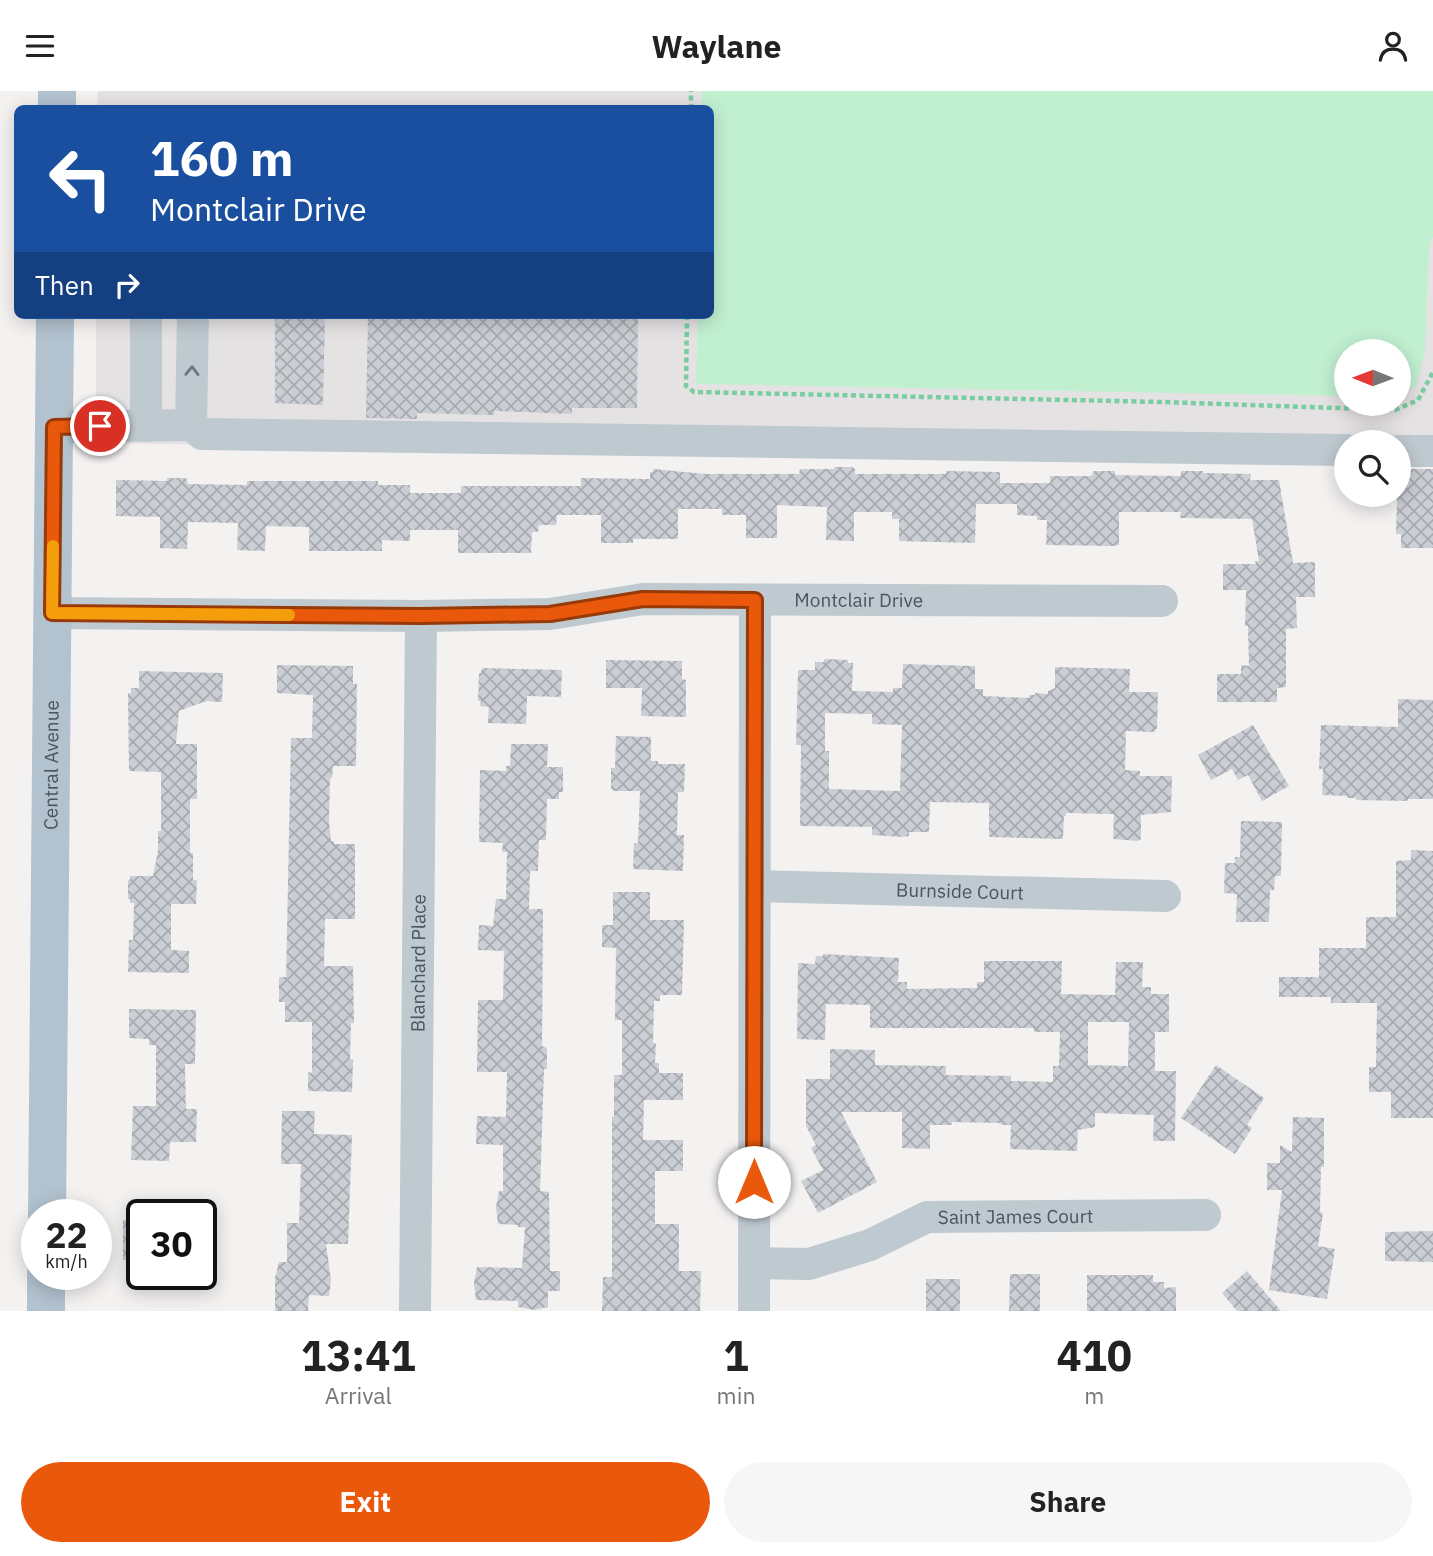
<!DOCTYPE html>
<style>
body{margin:0;font-family:"IBM Plex Sans",sans-serif;background:#f6f6f6;color:#222;height:100vh;display:flex;flex-direction:column;font-size:26px;white-space:nowrap}
*{box-sizing:border-box;margin:0}
p{font-size:23px;color:#767676}
.icon{flex:none;width:38px;height:38px;fill:none;stroke:currentColor;stroke-width:2;stroke-linecap:round;stroke-linejoin:round}
.map{position:relative;height:1220px;overflow:hidden}
.details{display:flex;flex-direction:column;background:#fff;flex:1}
.details>*{flex:none}
.hud{position:absolute;left:14px;top:14px;width:700px;height:214px;border-radius:10px;box-shadow:0 4px 18px #0003;background:#1a4fa0;color:#fff;overflow:hidden}
.needle{width:46px;rotate:271deg}
.fabs{position:absolute;left:1334px;top:248px;display:grid;gap:14px}
.fabs a{display:grid;place-items:center;width:77px;height:77px;border-radius:50%;background:#fff;box-shadow:0 4px 18px #0003;font-size:35px}
.speed{position:absolute;left:21px;top:1108px;display:flex;gap:14px;font-size:35px;font-weight:700;text-align:center}
.speed>*{display:grid;place-content:center;width:91px;height:91px;border-radius:50%;background:#fff;box-shadow:0 4px 18px #0003;line-height:1}
.speed small{font-size:18px;font-weight:400}
.speed .limit{border:4px solid #111;border-radius:10px;background:#fff;color:#111}
.pin{position:absolute;display:grid;place-items:center;width:60px;height:60px;color:#fff;margin:-30px;border:4px solid #fff;border-radius:50%;box-shadow:0 2px 7px #0007}
.me{position:absolute;width:77px;margin:-38px;rotate:0deg;stroke-linejoin:round;filter:drop-shadow(0 0 5px #0008)}
.turn{display:flex;align-items:center;gap:24px;height:147px;padding:0 21px;font-size:32px}
.turn .icon{width:91px;height:91px;stroke-width:2.5}
.turn b{display:block;font-size:49px;line-height:60px}
.then{display:flex;align-items:center;height:66px;padding:0 21px;background:#0003;gap:14px;font-size:26px}
.eta{display:flex;justify-content:space-evenly;align-items:center;height:119px;text-align:center}
.eta b{font-size:42px;font-weight:700;line-height:49px}
.primary-button{display:flex;gap:14px;margin-top:auto;padding:14px 21px}
.primary-button a{flex:1;height:80px;border-radius:42px;background:#ea580c;color:#fff;font-size:28px;font-weight:700;line-height:80px;text-align:center}
.primary-button a+a{background:#f6f6f6;color:#222}
header{display:flex;justify-content:space-between;align-items:center;height:91px;padding:0 21px;background:#fff;font-size:32px;font-weight:700}
.map>svg:first-child{display:block}
.education{fill:#e5e2e4;fill-rule:evenodd}
.green{fill:#c1f0d1}
.building{fill:url(#building-cross-hatch);fill-rule:evenodd}
.lines{fill:none;stroke-linecap:round;stroke-linejoin:round}
.path{stroke:#79cea1;stroke-width:4.5;stroke-dasharray:5 3.5;stroke-linecap:butt}
.minor{stroke:#bfc9d0;stroke-width:32}
.major{stroke:#b2c2cf;stroke-width:38}
.oneway{stroke:#6c7881}
.route-casing{stroke:#983908;stroke-width:18}
.route{stroke:#ea580c;stroke-width:12}
.slow{stroke:#f59e0b;stroke-width:12}
.labels{text-anchor:middle;dominant-baseline:central;stroke-width:5;stroke-linejoin:round;paint-order:stroke}
.street-label{font-size:19px;fill:#49555f;stroke:#fff}
</style>
<header><svg class="icon" aria-label="menu" viewBox="0 0 24 24"><path d="M4 6h16M4 12h16M4 18h16"/></svg>Waylane<svg class="icon" aria-label="person" viewBox="0 0 24 24"><circle cx="12" cy="8" r="4"/><path d="M4 21q1-7 8-7t8 7"/></svg></header>
<div class="map">
<svg width="1433" height="1220" viewBox="0 0 1433 1220">
<defs>
<pattern id="building-cross-hatch" width="8" height="8" patternUnits="userSpaceOnUse" patternTransform="scale(1.75)"><rect width="8" height="8" fill="#cbced4"/><path d="M0 0l8 8M0 8l8-8" fill="none" stroke="#a7aaaf"/></pattern>
</defs>
<rect width="100%" height="100%" fill="#f4f1f1"/>
<path class="education" d="M 98,0 L 1433,0 L 1433,372 L 1398,352 L 1346,352 L 1346,371 L 93,352 L 96,325 L 96,224 L 710,224 L 710,18 L 97,18 ZM 1346,261 L 1398,261 L 1398,313 L 1346,313 Z"/>
<path class="green" d="M 702,0 L 1433,0 L 1433,146 L 1429,156 L 1425,259 L 1416,295 L 1398,304 L 1398,261 L 1346,261 L 1346,305 L 696,293 L 698,224 L 710,224 L 710,18 L 701,17 Z"/>
<g class="building">
<path d="M 275,224 L 325,224 L 323,314 L 275,312 Z"/>
<path d="M 368,224 L 638,224 L 637,317 L 572,317 L 572,323 L 494,320 L 494,324 L 417,322 L 417,328 L 366,327 Z"/>
<path d="M 834,376 L 852,376 L 855,378 L 855,383 L 946,383 L 946,380 L 1000,381 L 1000,392 L 1050,392 L 1050,385 L 1091,385 L 1094,380 L 1115,380 L 1115,384 L 1181,385 L 1181,380 L 1203,380 L 1203,382 L 1251,383 L 1250,389 L 1279,389 L 1293,472 L 1315,471 L 1315,506 L 1296,506 L 1297,537 L 1286,538 L 1286,596 L 1277,597 L 1277,611 L 1217,611 L 1217,583 L 1241,583 L 1241,574 L 1249,575 L 1248,535 L 1245,535 L 1246,499 L 1223,499 L 1223,473 L 1256,473 L 1255,470 L 1259,470 L 1252,428 L 1180,427 L 1181,421 L 1119,421 L 1119,454 L 1113,455 L 1046,454 L 1047,429 L 1037,429 L 1037,425 L 1017,424 L 1017,413 L 976,413 L 975,452 L 899,450 L 899,428 L 892,428 L 892,421 L 854,421 L 854,450 L 826,449 L 827,416 L 777,414 L 777,447 L 746,447 L 746,424 L 722,424 L 722,418 L 678,418 L 678,448 L 633,448 L 633,452 L 601,452 L 601,424 L 557,424 L 556,434 L 539,434 L 538,441 L 532,441 L 531,462 L 458,462 L 458,439 L 410,439 L 410,450 L 382,449 L 382,460 L 309,460 L 309,436 L 266,435 L 265,460 L 237,459 L 238,432 L 188,431 L 187,458 L 160,457 L 160,426 L 116,425 L 116,389 L 167,390 L 167,387 L 186,387 L 188,393 L 247,394 L 247,390 L 378,390 L 378,394 L 410,394 L 410,402 L 461,402 L 461,395 L 581,395 L 581,387 L 650,388 L 650,381 L 653,381 L 653,378 L 705,383 L 799,383 L 800,378 L 834,378 Z"/>
<path d="M 1398,378 L 1433,378 L 1433,457 L 1401,457 L 1401,443 L 1396,443 Z"/>
<path d="M 824,568 L 848,569 L 848,572 L 853,572 L 852,600 L 893,601 L 893,597 L 902,597 L 903,573 L 975,575 L 975,598 L 983,598 L 983,605 L 1029,607 L 1029,604 L 1035,604 L 1035,602 L 1048,603 L 1048,600 L 1055,597 L 1055,576 L 1130,578 L 1129,601 L 1158,601 L 1157,638 L 1155,638 L 1155,641 L 1126,640 L 1125,679 L 1140,680 L 1140,685 L 1172,685 L 1171,721 L 1141,724 L 1141,748 L 1138,750 L 1113,748 L 1114,723 L 1066,722 L 1066,725 L 1064,725 L 1063,748 L 989,746 L 989,712 L 930,711 L 929,741 L 909,741 L 909,745 L 901,746 L 872,744 L 872,736 L 800,735 L 801,654 L 796,654 L 798,579 L 815,579 L 815,571 L 824,571 ZM 825,622 L 872,623 L 872,633 L 902,634 L 900,700 L 829,698 L 829,660 L 825,660 Z"/>
<path d="M 606,569 L 682,570 L 682,588 L 686,589 L 686,626 L 641,625 L 642,597 L 606,597 Z"/>
<path d="M 277,574 L 353,575 L 353,593 L 357,593 L 356,675 L 333,675 L 332,687 L 330,687 L 329,731 L 331,750 L 334,750 L 334,753 L 355,753 L 355,828 L 325,828 L 324,875 L 353,875 L 354,932 L 351,932 L 350,968 L 353,969 L 352,1001 L 308,1000 L 308,981 L 312,982 L 312,931 L 285,931 L 285,911 L 279,911 L 279,886 L 286,886 L 291,647 L 312,647 L 313,604 L 277,602 Z"/>
<path d="M 482,577 L 562,579 L 561,606 L 527,605 L 526,633 L 488,632 L 489,616 L 480,615 L 481,610 L 478,610 L 479,582 L 481,582 Z"/>
<path d="M 139,580 L 223,582 L 222,611 L 206,610 L 179,620 L 176,653 L 197,653 L 197,708 L 190,708 L 190,762 L 193,762 L 193,789 L 197,789 L 196,813 L 171,813 L 171,859 L 189,860 L 189,882 L 128,881 L 129,849 L 133,849 L 134,812 L 130,812 L 130,808 L 128,808 L 128,789 L 130,789 L 130,785 L 153,785 L 158,760 L 158,740 L 161,740 L 161,681 L 129,680 L 128,602 L 131,602 L 131,597 L 139,597 Z"/>
<path d="M 1398,608 L 1433,609 L 1433,708 L 1408,708 L 1408,710 L 1356,709 L 1356,707 L 1347,707 L 1347,705 L 1322,704 L 1323,677 L 1319,679 L 1321,634 L 1398,636 Z"/>
<path d="M 1253,634 L 1289,695 L 1262,710 L 1248,684 L 1238,689 L 1232,678 L 1211,689 L 1198,664 Z"/>
<path d="M 616,645 L 651,646 L 651,670 L 658,670 L 658,673 L 685,673 L 684,701 L 678,701 L 677,744 L 684,744 L 683,780 L 633,778 L 634,752 L 638,752 L 640,700 L 614,700 L 611,698 L 611,677 L 615,677 Z"/>
<path d="M 511,653 L 548,653 L 547,676 L 563,676 L 563,701 L 559,701 L 559,708 L 547,708 L 546,749 L 539,749 L 538,780 L 530,780 L 529,818 L 543,818 L 542,955 L 547,957 L 547,978 L 544,978 L 540,1100 L 549,1101 L 550,1180 L 560,1180 L 560,1200 L 548,1200 L 548,1216 L 534,1219 L 518,1216 L 518,1210 L 476,1209 L 474,1192 L 477,1176 L 522,1177 L 525,1136 L 518,1136 L 518,1134 L 498,1133 L 496,1116 L 499,1100 L 503,1100 L 503,1054 L 476,1053 L 477,1025 L 506,1026 L 507,981 L 477,981 L 478,909 L 503,909 L 504,860 L 478,859 L 479,834 L 493,835 L 496,808 L 506,808 L 507,761 L 502,761 L 503,752 L 479,751 L 480,679 L 506,680 L 506,675 L 510,675 Z"/>
<path d="M 1241,730 L 1282,731 L 1281,785 L 1275,785 L 1274,799 L 1270,799 L 1269,831 L 1236,831 L 1237,803 L 1224,802 L 1225,772 L 1235,772 L 1235,766 L 1240,766 Z"/>
<path d="M 1411,759 L 1433,760 L 1433,1027 L 1391,1027 L 1391,1001 L 1369,1001 L 1369,976 L 1376,976 L 1377,912 L 1331,912 L 1331,906 L 1279,906 L 1279,886 L 1319,886 L 1319,857 L 1366,857 L 1366,826 L 1396,826 L 1396,770 L 1411,769 Z"/>
<path d="M 613,801 L 650,801 L 650,829 L 684,829 L 682,904 L 660,904 L 660,910 L 654,910 L 653,952 L 656,952 L 655,972 L 659,972 L 659,982 L 683,982 L 683,1009 L 644,1009 L 643,1049 L 683,1049 L 683,1080 L 655,1080 L 655,1133 L 679,1133 L 679,1180 L 701,1180 L 700,1220 L 602,1220 L 603,1186 L 612,1186 L 612,1026 L 614,1026 L 614,984 L 622,984 L 622,929 L 615,929 L 616,857 L 602,856 L 602,834 L 613,834 Z"/>
<path d="M 823,863 L 899,867 L 898,891 L 907,891 L 907,898 L 977,897 L 977,891 L 984,891 L 984,870 L 1062,870 L 1061,903 L 1115,904 L 1116,871 L 1143,871 L 1142,896 L 1151,896 L 1151,903 L 1169,903 L 1169,941 L 1155,941 L 1155,980 L 1176,980 L 1175,1050 L 1153,1050 L 1154,1024 L 1095,1022 L 1095,1036 L 1078,1039 L 1077,1060 L 1010,1058 L 1011,1034 L 1001,1034 L 1001,1032 L 952,1031 L 952,1034 L 930,1034 L 930,1058 L 902,1057 L 902,1021 L 841,1021 L 877,1091 L 818,1122 L 801,1090 L 823,1079 L 811,1057 L 816,1054 L 806,1035 L 806,988 L 830,988 L 830,958 L 875,959 L 875,974 L 946,975 L 946,984 L 1011,985 L 1011,990 L 1053,991 L 1053,975 L 1059,975 L 1060,941 L 1035,941 L 1033,937 L 870,937 L 870,914 L 826,913 L 825,949 L 797,948 L 798,872 L 815,873 L 816,865 L 823,865 ZM 1088,931 L 1129,931 L 1128,975 L 1088,974 Z"/>
<path d="M 129,918 L 196,919 L 195,973 L 185,973 L 186,1018 L 197,1018 L 196,1051 L 170,1051 L 169,1070 L 131,1069 L 133,1015 L 156,1015 L 156,954 L 149,954 L 149,948 L 129,947 Z"/>
<path d="M 1216,974 L 1264,1007 L 1247,1034 L 1252,1037 L 1235,1063 L 1181,1027 Z"/>
<path d="M 282,1020 L 315,1020 L 314,1043 L 352,1044 L 348,1153 L 326,1153 L 331,1189 L 329,1205 L 309,1204 L 308,1220 L 275,1220 L 275,1187 L 279,1171 L 287,1171 L 287,1132 L 299,1132 L 301,1073 L 281,1073 Z"/>
<path d="M 1293,1026 L 1324,1027 L 1324,1076 L 1321,1076 L 1320,1121 L 1323,1122 L 1318,1155 L 1335,1158 L 1327,1208 L 1269,1199 L 1282,1099 L 1267,1099 L 1267,1072 L 1280,1072 L 1280,1054 L 1292,1061 Z"/>
<rect x="123" y="1129" width="19" height="40"/>
<path d="M 1433,1140 L 1433,1171 L 1385,1170 L 1385,1141 Z"/>
<path d="M 1247,1180 L 1281,1220 L 1237,1220 L 1222,1202 Z"/>
<path d="M 1010,1183 L 1040,1183 L 1040,1220 L 1009,1220 Z"/>
<path d="M 1087,1184 L 1153,1184 L 1153,1191 L 1164,1191 L 1164,1197 L 1176,1196 L 1176,1220 L 1087,1220 Z"/>
<rect x="926" y="1188" width="34" height="32"/>
</g>
<g class="lines">
<g class="path">
<path d="M 691,18 L 691,0"/>
<path d="M 687,224 L 686,295 L 694,301 L 1162,311 L 1395,319 L 1418,309 L 1433,281"/>
</g>
<g class="minor">
<path d="M 191,334 L 202,343 L 1346,359"/>
<path d="M 146,335 L 146,224"/>
<path d="M 54,336 L 191,334 L 193,224"/>
<path d="M 1398,360 L 1433,360"/>
<path id="s1" d="M 53,522 L 421,525 L 550,523 L 643,508 L 1162,510"/>
<path id="s2" d="M 755,795 L 1165,805"/>
<path id="s3" d="M 754,1172 L 809,1173 L 870,1154 L 927,1126 L 1205,1124"/>
<path id="s4" d="M 415,1220 L 421,525"/>
<path d="M 754,1220 L 755,509"/>
</g>
<g class="major">
<path d="M 57,18 L 57,0"/>
<path id="s5" d="M 47,1124 L 55,224"/>
<path d="M 46,1220 L 46,1183"/>
</g>
</g>
<defs><path id="oneway-chevron" d="M-2-3.5L2.5 0L-2 3.5" fill="none" stroke-width="1.6" stroke-linecap="round" stroke-linejoin="round" transform="scale(1.75)"/></defs>
<use class="oneway" href="#oneway-chevron" transform="translate(192 280) rotate(-89)"/>
<g class="lines">
<g class="route-casing">
<path id="route" d="M 100,335 L 54,336 L 52,522 L 421,525 L 550,523 L 643,508 L 755,509 L 754,1091"/>
</g>
<use href="#route" class="route"/>
<path class="slow" d="M 53,455 L 52,522 L 289,524"/>
</g>
<g class="labels">
<g class="street-label">
<text stroke="none"><textPath href="#s1" startOffset="807">Montclair Drive</textPath></text>
<text stroke="none"><textPath href="#s5" startOffset="450">Central Avenue</textPath></text>
<text stroke="none"><textPath href="#s2" startOffset="205">Burnside Court</textPath></text>
<text stroke="none"><textPath href="#s4" startOffset="348">Blanchard Place</textPath></text>
<text stroke="none"><textPath href="#s3" startOffset="271">Saint James Court</textPath></text>
</g>
</g>
</svg>
<div class="fabs">
<a><svg class="needle" viewBox="-14 -14 28 28"><path d="M0-13l5 13h-10z" fill="#e53935"/><path d="M0 13l5-13h-10z" fill="#767676"/></svg></a>
<a><svg class="icon" aria-label="search" viewBox="0 0 24 24"><circle cx="10" cy="10" r="6"/><path d="M15 15l6 6"/></svg></a>
</div>
<div class="speed"><div>22<small>km/h</small></div><div class="limit">30</div></div>
<div class="pin" style="left:100px;top:335px;background:#d93025"><svg class="icon" aria-label="arrive" viewBox="0 0 24 24"><path d="M6 21V4h12l-3 4 3 4H6"/></svg></div>
<svg class="me" style="left:754px;top:1091px" viewBox="-20 -20 40 40"><circle r="19" fill="#fff"/><path d="M0-13L10 11 0 6-10 11z" fill="#ea580c"/></svg>
<div class="hud">
<div class="turn"><svg class="icon" aria-label="left" viewBox="0 0 24 24"><path d="M17 20v-9H6M10 6l-5 5 5 5"/></svg><div><b>160 m</b>Montclair Drive</div></div>
<div class="then">Then<svg class="icon" aria-label="right" viewBox="0 0 24 24"><path d="M7 20v-9h11M14 6l5 5-5 5"/></svg></div>
</div>
</div>
<section class="details">
<div class="eta">
<div><b>13:41</b><p>Arrival</p></div>
<div><b>1</b><p>min</p></div>
<div><b>410</b><p>m</p></div>
</div>
<div class="primary-button"><a>Exit</a><a>Share</a></div>
</section>
